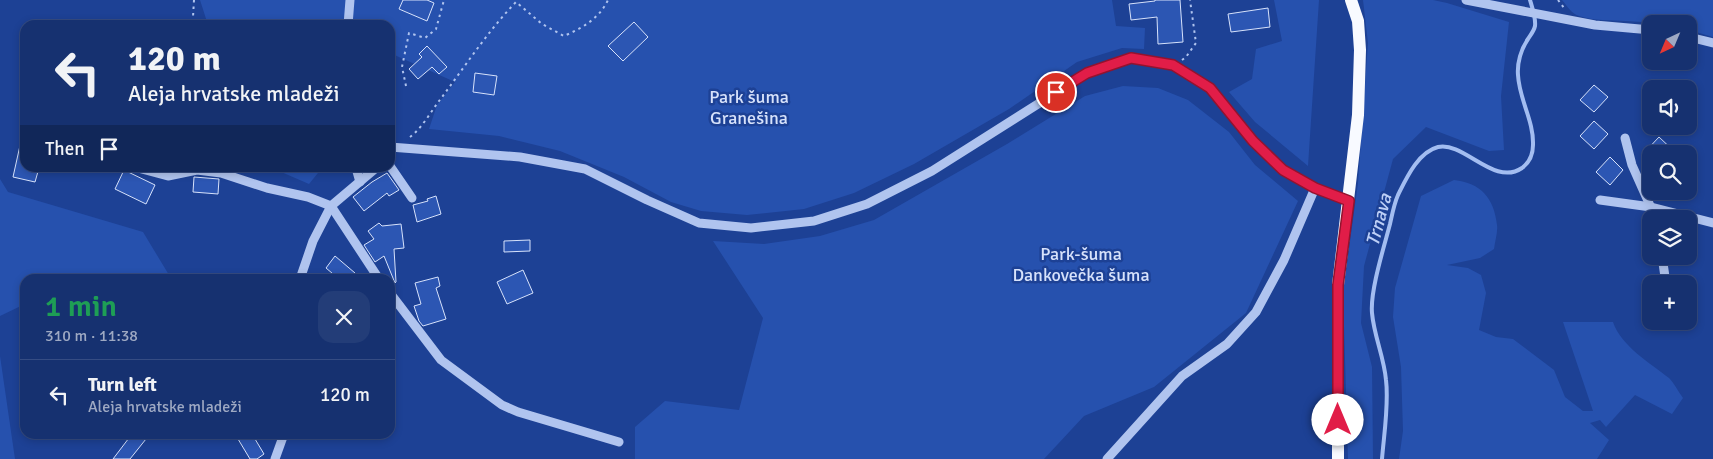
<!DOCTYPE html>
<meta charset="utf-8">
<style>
body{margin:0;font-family:Signika,sans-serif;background:#233d78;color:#f1f3f6;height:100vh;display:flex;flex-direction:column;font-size:19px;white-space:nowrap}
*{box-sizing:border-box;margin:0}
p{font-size:16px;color:#9ea9c3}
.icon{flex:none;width:28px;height:28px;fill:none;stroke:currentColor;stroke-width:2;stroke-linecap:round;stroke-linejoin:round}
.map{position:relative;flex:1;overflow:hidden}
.sheet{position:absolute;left:20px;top:274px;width:375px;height:165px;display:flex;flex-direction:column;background:#163170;border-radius:15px;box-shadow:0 2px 8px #0003,0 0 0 1px #354c83}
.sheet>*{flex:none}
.guide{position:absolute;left:20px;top:20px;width:375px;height:152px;border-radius:15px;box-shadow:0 2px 8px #0003,0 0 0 1px #354c83;background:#163170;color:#f1f3f6;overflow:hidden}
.needle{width:32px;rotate:224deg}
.fabs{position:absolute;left:1642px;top:15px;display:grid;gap:10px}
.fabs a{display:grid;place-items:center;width:55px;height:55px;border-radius:10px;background:#163170;box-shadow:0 2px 8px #0003,0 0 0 1px #354c83;font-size:25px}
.pin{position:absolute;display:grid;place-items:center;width:42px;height:42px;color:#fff;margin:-21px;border:2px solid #fff;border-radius:50%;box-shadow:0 1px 5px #0007}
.me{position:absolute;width:55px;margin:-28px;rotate:0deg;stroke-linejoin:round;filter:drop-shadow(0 0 4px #0008)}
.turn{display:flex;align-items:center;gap:18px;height:105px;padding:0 25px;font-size:22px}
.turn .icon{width:65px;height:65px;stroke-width:2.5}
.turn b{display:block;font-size:35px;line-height:42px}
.then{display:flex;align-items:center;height:48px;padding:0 25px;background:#0003;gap:10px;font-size:19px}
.round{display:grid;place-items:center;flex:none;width:52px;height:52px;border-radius:15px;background:#233d78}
.overview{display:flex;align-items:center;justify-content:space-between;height:85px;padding:0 25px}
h1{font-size:30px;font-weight:600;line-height:38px;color:#1e9e55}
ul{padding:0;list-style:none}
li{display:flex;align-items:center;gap:15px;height:70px;padding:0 25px;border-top:1px solid #354c83}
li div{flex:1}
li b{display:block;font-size:19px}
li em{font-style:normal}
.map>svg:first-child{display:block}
.green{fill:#2651ae}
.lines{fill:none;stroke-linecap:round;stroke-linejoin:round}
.stream{stroke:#a3bdf1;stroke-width:4}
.building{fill:#2c56b3;stroke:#d7e2fb}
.path{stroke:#b0c4ef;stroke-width:2;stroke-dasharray:2.5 4;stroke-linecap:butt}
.minor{stroke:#b0c4ef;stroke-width:9}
.major{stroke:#f8faff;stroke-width:12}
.route-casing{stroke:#92132f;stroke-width:12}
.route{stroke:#e11d48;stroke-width:9}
.labels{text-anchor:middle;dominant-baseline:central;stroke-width:5;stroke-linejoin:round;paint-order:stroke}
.park-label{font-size:18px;fill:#d7e2fb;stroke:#1d4195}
.water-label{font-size:19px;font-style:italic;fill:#bdcff6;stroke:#1d4195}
</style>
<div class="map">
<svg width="1713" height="459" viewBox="0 0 1713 459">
<rect width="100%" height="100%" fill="#1d4195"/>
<g class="green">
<path d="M 200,0 L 1112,0 L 1116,26 L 1145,28 L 1144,49 L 1122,48 L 1077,62 L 1009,109 L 914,164 L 854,193 L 804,209 L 747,215 L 701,211 L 671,202 L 624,177 L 560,151 L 499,136 L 429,129 L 437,105 L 455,82 L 390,53 L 390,25 L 208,25 Z"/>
<path d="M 1274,0 L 1319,0 L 1308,166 L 1255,122 L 1229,92 L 1252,79 L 1256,49 L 1282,41 Z"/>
<path d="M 1363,0 L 1433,0 L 1447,3 L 1509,22 L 1501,96 L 1504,150 L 1489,151 L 1426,127 L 1393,159 L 1364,266 L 1361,323 L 1372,367 L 1373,459 L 1348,459 L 1343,293 L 1358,183 L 1368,43 Z"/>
<path d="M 1562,0 L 1713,0 L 1713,37 L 1689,30 L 1689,24 C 1668,24 1647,22 1626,21 C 1611,20 1593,21 1579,16 C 1572,14 1567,6 1562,0 Z"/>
<path d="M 1123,86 L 1158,88 L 1188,100 L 1229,132 L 1255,165 L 1298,201 L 1246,313 L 1154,387 L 1084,416 L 1044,459 L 635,459 L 635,427 L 665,401 L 739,410 L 763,318 L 713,241 L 764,244 L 820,236 L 874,220 L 1007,144 L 1085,96 Z"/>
<path d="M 272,168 L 322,168 L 309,184 Z"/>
<path d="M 0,179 L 8,192 L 143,232 L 169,275 L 180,279 L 25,279 L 25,304 L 0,316 Z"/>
<path d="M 1454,180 C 1481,183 1494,198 1497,225 C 1498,232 1495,241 1494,249 L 1480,258 L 1447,265 L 1468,268 L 1481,275 L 1486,293 L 1479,330 L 1496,337 L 1513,339 L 1554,370 L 1565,397 L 1583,411 L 1593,411 L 1563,322 L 1613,322 C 1621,346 1650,363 1669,378 C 1674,383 1678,391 1683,398 L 1672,414 L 1635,395 L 1606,427 L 1600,420 L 1590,423 L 1609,440 L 1597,459 L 1399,459 L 1403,431 L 1401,367 L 1393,317 L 1395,288 L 1421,196 Z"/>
<path d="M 0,356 L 15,459 L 0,459 Z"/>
</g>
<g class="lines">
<path class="stream" d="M 1382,459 C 1384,434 1389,404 1386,380 C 1384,357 1374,336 1372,313 C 1370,291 1384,247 1390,224 C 1392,215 1394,204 1398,195 C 1406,179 1418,152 1438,147 C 1464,141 1494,187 1522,168 C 1530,162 1533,154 1533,145 C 1534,121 1519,99 1518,75 C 1517,63 1521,49 1528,39 C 1531,34 1534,31 1535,26 C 1536,18 1532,7 1530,0"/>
</g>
<g class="building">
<path d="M 403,0 L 427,0 L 434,3 L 427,21 L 399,9 Z"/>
<path d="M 1155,0 L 1180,0 L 1183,42 L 1158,44 L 1157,17 L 1131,20 L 1129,4 L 1155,1 Z"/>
<path d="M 1268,8 L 1270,27 L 1231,32 L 1228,14 Z"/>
<path d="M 634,22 L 648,37 L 623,61 L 608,46 Z"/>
<path d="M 427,46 L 447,67 L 439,74 L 432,67 L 418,79 L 409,69 L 422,57 L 419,54 Z"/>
<path d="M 475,73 L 497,76 L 494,95 L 473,92 Z"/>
<path d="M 1594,85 L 1608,97 L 1594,112 L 1580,100 Z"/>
<path d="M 1594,121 L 1608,134 L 1594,149 L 1580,136 Z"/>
<path d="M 1659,137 L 1677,154 L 1643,154 Z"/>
<path d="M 21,141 L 25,142 L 25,168 L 39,168 L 35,182 L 13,177 Z"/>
<path d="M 1610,157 L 1623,170 L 1610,185 L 1596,172 Z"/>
<path d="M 124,170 L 155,185 L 146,204 L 115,189 Z"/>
<path d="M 387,173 L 399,190 L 389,196 L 387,193 L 364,211 L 353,197 L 372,182 Z"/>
<path d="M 194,177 L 219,179 L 218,194 L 193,192 Z"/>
<path d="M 436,196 L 441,214 L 417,222 L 413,205 L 428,201 L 427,199 Z"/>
<path d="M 379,223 L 382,226 L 401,224 L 404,248 L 394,249 L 396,282 L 395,283 L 384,256 L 375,262 L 364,245 L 374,239 L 368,231 Z"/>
<path d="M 530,240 L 530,251 L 504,252 L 504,241 Z"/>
<path d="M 335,256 L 355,273 L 350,279 L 339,279 L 326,268 Z"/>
<path d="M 523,270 L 533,293 L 507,304 L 497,282 Z"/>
<path d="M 438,277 L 440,286 L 436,288 L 446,319 L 423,326 L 419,321 L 414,306 L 421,304 L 415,283 Z"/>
<path d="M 132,434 L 150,434 L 130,459 L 113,459 Z"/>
<path d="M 235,434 L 252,434 L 264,454 L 257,459 L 250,459 Z"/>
</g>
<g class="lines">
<g class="path">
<path d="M 194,0 L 193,17 L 196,25"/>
<path d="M 1558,0 L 1564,8"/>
<path d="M 1182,60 L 1186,57 L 1196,43 L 1190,0"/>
<path d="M 406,86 L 402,67 L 409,33 L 425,38 L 436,29 L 444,0"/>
<path d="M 410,137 C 422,128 430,113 439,101 C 464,68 487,32 516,2 L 542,24 L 564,36 C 582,28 599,19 608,0"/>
</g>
<g class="minor">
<path d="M 1466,0 L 1595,25 L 1651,30"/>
<path d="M 348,25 L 350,0"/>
<path d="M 1689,37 L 1713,43"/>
<path d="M 1625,138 L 1632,165 L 1656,219"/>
<path d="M 390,147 L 520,157 L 585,169 L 647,200 L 699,223 L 751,228 L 814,221 L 867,204 L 932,171 L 1087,73 L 1131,58 L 1173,65 L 1210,89 L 1253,141 L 1283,170 L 1315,188 L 1349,201"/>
<path d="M 390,166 L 412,198"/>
<path d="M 138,168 L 168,176 L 197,170 L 221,173 L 267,188 L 308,197 L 331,206 L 379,279"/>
<path d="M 356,168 L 360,182"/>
<path d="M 1600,200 L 1651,207 L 1713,223"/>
<path d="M 1662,256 L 1666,284"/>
<path d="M 300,279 L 313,241 L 331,206 L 376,168"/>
<path d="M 390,293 L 441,360 L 502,405 L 518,412 L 619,442"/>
<path d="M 275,459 L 284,434"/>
<path d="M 1107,459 L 1182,376 L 1227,344 L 1256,312 L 1284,260 L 1315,188"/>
</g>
<path class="major" d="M 1338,459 L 1338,285 L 1358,115 L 1360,50 L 1358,21 L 1351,0"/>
</g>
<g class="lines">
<g class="route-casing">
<path id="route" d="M 1056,92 L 1087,73 L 1131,58 L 1173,65 L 1210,88 L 1253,141 L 1283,170 L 1315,188 L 1349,201 L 1338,285 L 1338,420"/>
</g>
<use href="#route" class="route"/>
</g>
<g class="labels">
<g class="park-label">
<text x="749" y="97">Park šuma<tspan x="749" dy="21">Granešina</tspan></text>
<text x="1081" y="254">Park-šuma<tspan x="1081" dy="21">Dankovečka šuma</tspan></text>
</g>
<g class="water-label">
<text transform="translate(1379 220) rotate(-75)">Trnava</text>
</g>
</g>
</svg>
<div class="fabs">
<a><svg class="needle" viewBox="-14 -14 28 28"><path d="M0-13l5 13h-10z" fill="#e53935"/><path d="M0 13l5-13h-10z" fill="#9ea9c3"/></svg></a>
<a><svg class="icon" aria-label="sound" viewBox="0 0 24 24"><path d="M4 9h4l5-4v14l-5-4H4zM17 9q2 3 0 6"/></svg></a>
<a><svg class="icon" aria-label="search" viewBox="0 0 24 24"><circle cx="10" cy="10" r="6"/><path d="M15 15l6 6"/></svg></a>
<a><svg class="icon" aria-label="layers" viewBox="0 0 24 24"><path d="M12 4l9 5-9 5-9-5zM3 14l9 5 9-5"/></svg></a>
<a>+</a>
</div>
<div class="pin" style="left:1056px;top:92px;background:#d93025"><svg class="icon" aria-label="arrive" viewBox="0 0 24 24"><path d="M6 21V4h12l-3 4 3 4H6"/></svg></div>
<svg class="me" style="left:1338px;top:420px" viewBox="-20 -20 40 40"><circle r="19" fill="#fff"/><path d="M0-13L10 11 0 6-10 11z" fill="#e11d48"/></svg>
<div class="guide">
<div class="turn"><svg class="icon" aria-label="left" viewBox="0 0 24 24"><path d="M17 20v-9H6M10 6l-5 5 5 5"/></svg><div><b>120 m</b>Aleja hrvatske mladeži</div></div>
<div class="then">Then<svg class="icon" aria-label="arrive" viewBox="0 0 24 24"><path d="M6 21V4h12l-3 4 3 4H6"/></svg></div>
</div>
<section class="sheet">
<div class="overview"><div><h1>1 min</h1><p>310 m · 11:38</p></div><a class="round"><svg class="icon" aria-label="close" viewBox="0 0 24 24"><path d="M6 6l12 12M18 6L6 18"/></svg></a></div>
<ul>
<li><svg class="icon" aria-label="left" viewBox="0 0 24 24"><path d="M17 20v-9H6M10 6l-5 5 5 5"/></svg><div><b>Turn left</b><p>Aleja hrvatske mladeži</p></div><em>120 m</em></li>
</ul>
</section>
</div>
